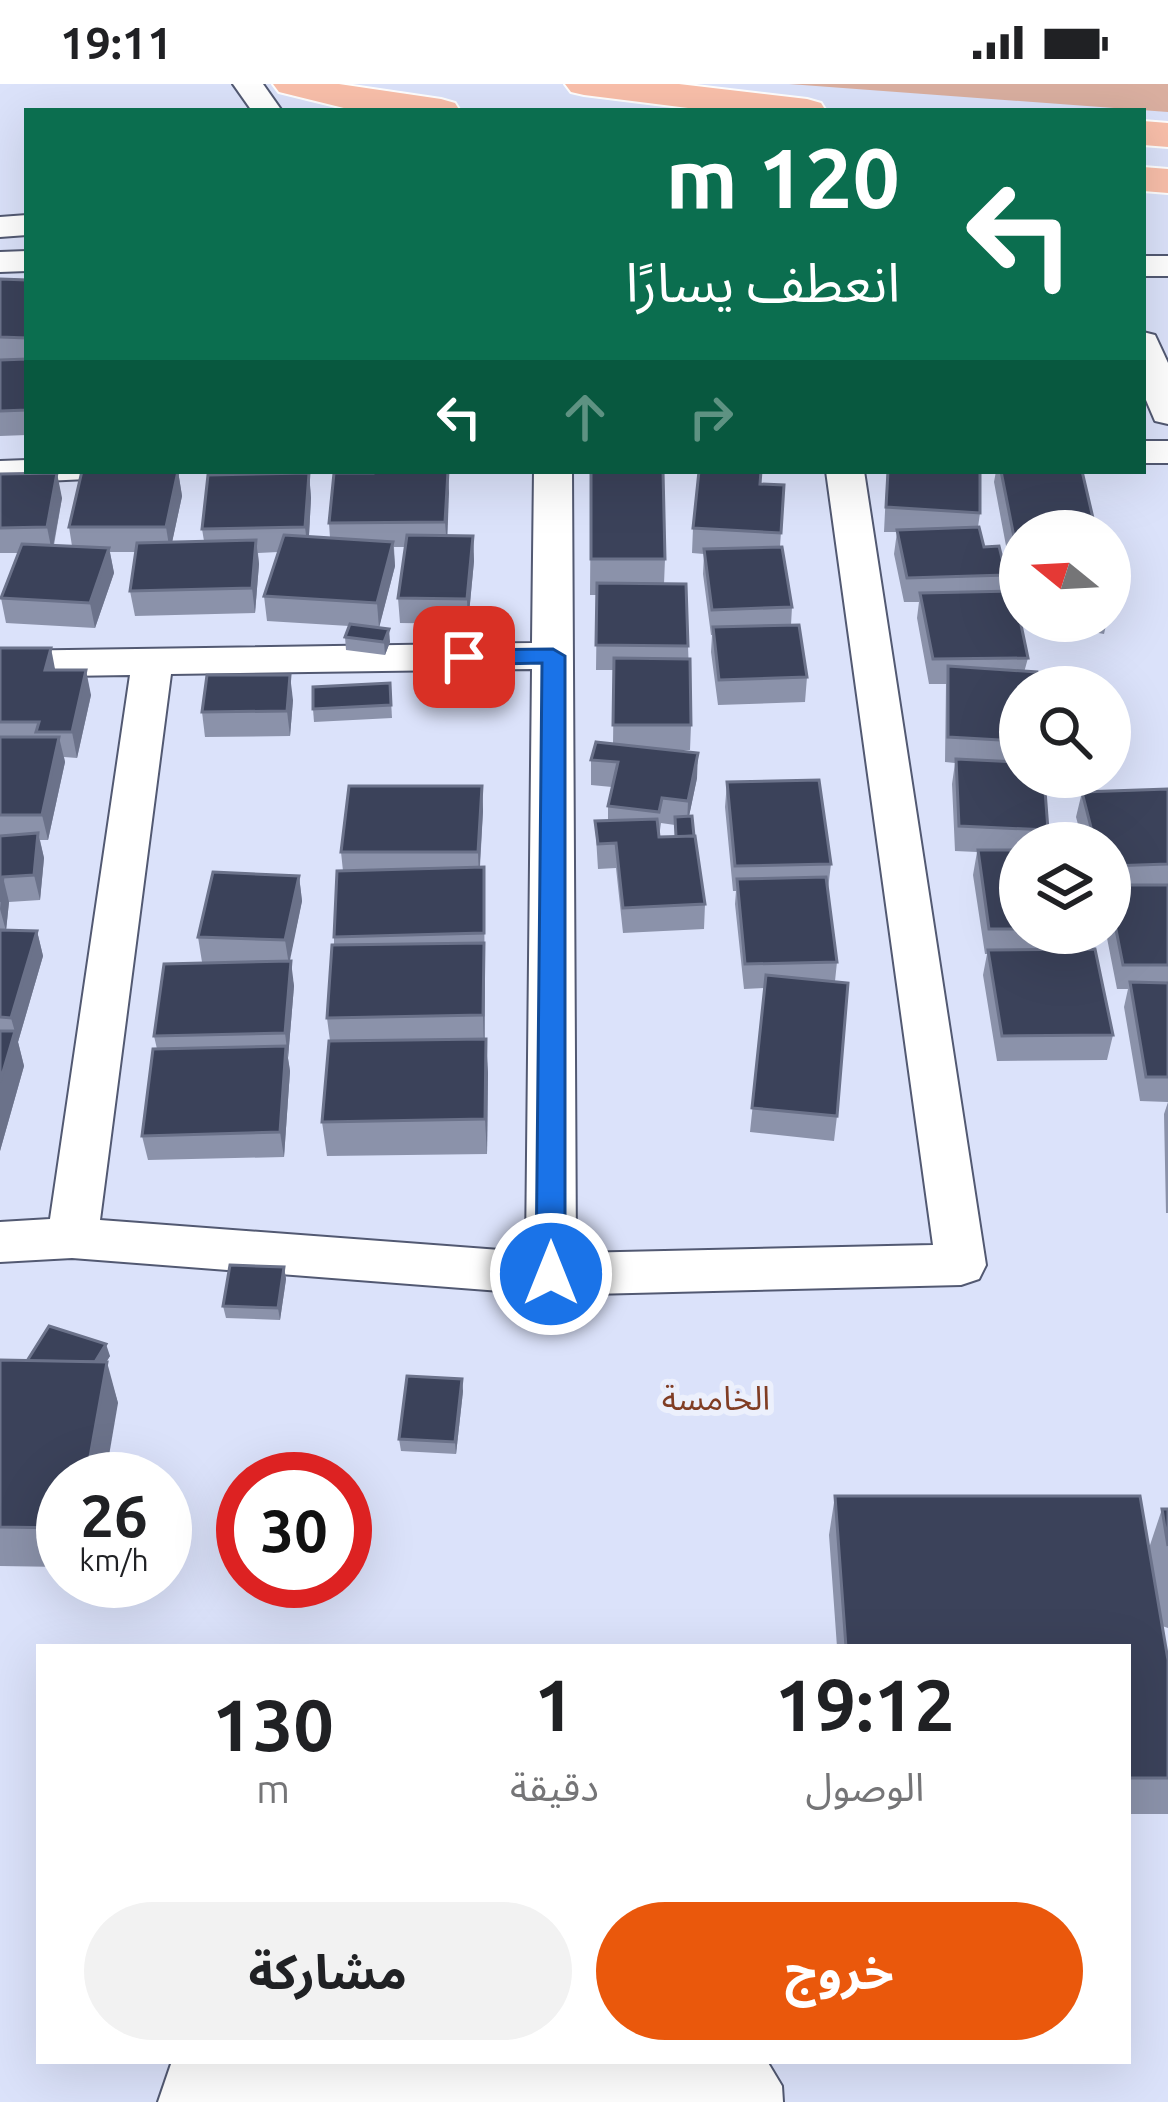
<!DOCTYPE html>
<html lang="ar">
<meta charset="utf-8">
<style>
body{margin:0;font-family:Ubuntu,"Noto Sans Arabic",sans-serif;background:#f2f2f2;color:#202124;direction:rtl;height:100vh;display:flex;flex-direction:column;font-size:45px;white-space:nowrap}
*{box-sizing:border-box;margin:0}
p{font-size:39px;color:#757577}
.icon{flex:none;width:66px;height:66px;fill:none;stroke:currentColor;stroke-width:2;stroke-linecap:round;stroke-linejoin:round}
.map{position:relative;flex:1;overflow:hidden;direction:ltr}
.drawer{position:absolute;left:36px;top:1560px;width:1095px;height:420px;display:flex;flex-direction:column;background:#fff;border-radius:0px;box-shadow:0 12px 48px #0002;direction:rtl}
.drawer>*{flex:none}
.top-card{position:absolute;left:24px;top:24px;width:1122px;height:366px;border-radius:0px;box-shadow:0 12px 48px #0002;direction:rtl;background:#0b6e4f;color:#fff;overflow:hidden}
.needle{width:78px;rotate:288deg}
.tools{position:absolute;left:999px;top:426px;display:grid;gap:24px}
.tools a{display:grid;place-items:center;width:132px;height:132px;border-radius:50%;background:#fff;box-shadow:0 12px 48px #0002;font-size:60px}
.speed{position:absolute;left:36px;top:1368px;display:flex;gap:24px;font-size:60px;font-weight:700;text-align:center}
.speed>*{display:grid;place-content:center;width:156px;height:156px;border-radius:50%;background:#fff;box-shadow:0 12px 48px #0002;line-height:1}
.speed small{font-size:30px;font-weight:400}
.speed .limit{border:18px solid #d22;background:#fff;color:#111}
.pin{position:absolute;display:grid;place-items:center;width:102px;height:102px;color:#fff;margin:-51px;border-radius:24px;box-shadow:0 6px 18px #0006}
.me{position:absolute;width:132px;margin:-66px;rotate:0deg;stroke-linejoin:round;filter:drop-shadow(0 0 9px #0008)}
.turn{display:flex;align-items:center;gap:42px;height:252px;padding:0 48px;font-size:54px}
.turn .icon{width:156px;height:156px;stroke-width:2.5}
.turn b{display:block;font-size:84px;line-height:102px}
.lanes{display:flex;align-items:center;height:114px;padding:0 48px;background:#0003;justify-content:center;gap:60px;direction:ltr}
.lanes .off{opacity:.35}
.eta{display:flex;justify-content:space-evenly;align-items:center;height:204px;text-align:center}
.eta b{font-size:72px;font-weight:700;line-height:84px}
.action{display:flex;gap:24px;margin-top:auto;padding:24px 48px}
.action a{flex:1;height:138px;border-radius:72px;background:#ea580c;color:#fff;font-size:48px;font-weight:700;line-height:138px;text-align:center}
.action a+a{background:#f2f2f2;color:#202124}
.status{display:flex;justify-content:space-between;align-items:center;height:84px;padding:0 60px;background:#fff;direction:ltr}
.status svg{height:33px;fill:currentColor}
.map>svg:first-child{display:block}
.green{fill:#daafa0}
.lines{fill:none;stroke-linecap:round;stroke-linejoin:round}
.minor-casing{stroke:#525972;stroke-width:4}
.major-casing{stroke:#fff;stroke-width:4}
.minor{fill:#fff;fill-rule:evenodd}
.major{fill:#f9bfaa;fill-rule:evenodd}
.wall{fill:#8b92aa;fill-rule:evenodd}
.shaded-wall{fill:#6b728a}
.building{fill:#3b425a;stroke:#6b728a;stroke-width:3}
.route{fill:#1a73e8;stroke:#114b97;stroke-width:3}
.labels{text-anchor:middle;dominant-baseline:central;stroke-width:12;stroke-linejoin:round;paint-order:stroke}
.neighbourhood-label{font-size:33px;fill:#803d24;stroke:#ecf0fc}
</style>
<div class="status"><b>19:11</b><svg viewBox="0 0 49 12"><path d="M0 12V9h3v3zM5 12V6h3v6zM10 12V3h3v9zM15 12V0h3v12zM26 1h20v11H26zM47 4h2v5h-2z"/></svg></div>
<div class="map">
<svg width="1168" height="2018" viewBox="0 0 1168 2018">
<rect width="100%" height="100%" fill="#dbe2fa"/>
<path class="green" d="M 789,0 L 1168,0 L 1168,28 Z"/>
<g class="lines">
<g class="minor-casing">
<g id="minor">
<path d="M 233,0 L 263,0 L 282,27 L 252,27 Z"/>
<path d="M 27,131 L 27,151 L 0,153 L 0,133 Z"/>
<path d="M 27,167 L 27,187 L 0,188 L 0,168 Z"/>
<rect x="1143" y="172" width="25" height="20"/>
<path d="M 1143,248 L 1155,251 L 1168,279 L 1168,340 L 1155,337 L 1143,309 Z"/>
<rect x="1143" y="357" width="25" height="22"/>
<path d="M 27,376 L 27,387 L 94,387 L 88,395 L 0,399 L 0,377 Z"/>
<path d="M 534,387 L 572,387 L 576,1169 L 933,1161 L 826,387 L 864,387 L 986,1181 L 979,1195 L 961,1201 L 551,1211 L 72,1174 L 0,1178 L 0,1138 L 50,1135 L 130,591 L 0,593 L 0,567 L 532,559 ZM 532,585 L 526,1168 L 100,1136 L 171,590 Z"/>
<path d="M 178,1977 L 767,1977 L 782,2002 L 783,2018 L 158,2018 L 171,1980 Z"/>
</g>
</g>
<g class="major-casing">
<g id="major">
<path d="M 273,0 L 339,0 L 441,15 L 455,19 L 460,27 L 356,27 L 279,8 Z"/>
<path d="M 565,0 L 679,0 L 807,15 L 821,19 L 826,27 L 712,27 L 584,11 L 571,8 Z"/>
<path d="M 1143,37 L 1168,39 L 1168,63 L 1143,61 Z"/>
<path d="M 1143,83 L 1168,85 L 1168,109 L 1143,107 Z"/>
</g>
</g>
<use href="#minor" class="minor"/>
<use href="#major" class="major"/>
</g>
<g class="wall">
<path d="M 0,195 L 27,196 L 27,351 L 0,352 Z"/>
<path d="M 178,387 L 182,412 L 172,458 L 204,457 L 202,445 L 309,389 L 311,414 L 309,452 L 330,454 L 329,439 L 448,387 L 447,452 L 473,452 L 474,477 L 468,540 L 400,539 L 398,514 L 405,463 L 394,463 L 395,482 L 379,543 L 390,558 L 385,571 L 346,566 L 345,553 L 349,542 L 267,537 L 264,512 L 278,468 L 258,469 L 259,480 L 255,529 L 135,532 L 130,507 L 136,468 L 110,468 L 114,489 L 95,544 L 6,539 L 1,514 L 18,469 L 0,469 L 0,390 L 62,414 L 54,461 L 72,462 L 69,443 Z"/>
<path d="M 591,387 L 665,475 L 664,500 L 688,562 L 691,641 L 690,666 L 673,666 L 697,694 L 689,732 L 705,820 L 704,845 L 623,849 L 616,784 L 598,785 L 595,737 L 608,737 L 608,722 L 612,703 L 591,701 L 591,676 L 613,660 L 614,586 L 596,586 L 597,511 L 590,511 ZM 661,739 L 675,741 L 675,753 L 659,753 Z"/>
<path d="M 887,387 L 980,387 L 980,429 L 978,443 L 984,463 L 1006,491 L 1003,508 L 1028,574 L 1020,603 L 1020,693 L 1048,746 L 1046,759 L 1020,759 L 1020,849 L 1073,849 L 1069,865 L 1113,951 L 1107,976 L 997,977 L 983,891 L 987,870 L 985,870 L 973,791 L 977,768 L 955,767 L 952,700 L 955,679 L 945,678 L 946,600 L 929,600 L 917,534 L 919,518 L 904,518 L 894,470 L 897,448 L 884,448 Z"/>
<path d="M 996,387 L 1082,387 L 1020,447 L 1020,506 L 1017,493 L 1019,482 L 1010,483 L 994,398 Z"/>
<path d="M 760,400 L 784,401 L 780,463 L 792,523 L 791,541 L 807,593 L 805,618 L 718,621 L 711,568 L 712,551 L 711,551 L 703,490 L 704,470 L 692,469 L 693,444 Z"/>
<path d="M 1110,470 L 1118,496 L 1113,521 L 1110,523 Z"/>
<path d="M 1028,537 L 1067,537 L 1065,547 L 1031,548 Z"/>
<path d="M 1072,537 L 1107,537 L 1104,550 L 1071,544 Z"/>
<path d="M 0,564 L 55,586 L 91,611 L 77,674 L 64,673 L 65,678 L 48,756 L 40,756 L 44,774 L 40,816 L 9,818 L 6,846 L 37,847 L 43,872 L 18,958 L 24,982 L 0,1067 Z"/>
<path d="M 390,599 L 392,634 L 314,638 L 313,625 Z"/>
<path d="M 293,616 L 290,652 L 205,653 L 202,628 Z"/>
<path d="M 727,698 L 831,780 L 828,805 L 837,878 L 835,897 L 837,1032 L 834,1057 L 750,1048 L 765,904 L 744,905 L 735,820 L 736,807 L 733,807 L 725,723 Z"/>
<path d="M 482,702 L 483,727 L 480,783 L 484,783 L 485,955 L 488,989 L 487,1070 L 327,1072 L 322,1038 L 330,957 L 327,934 L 334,861 L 334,853 L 343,787 L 341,768 Z"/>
<path d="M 1168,705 L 1168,1129 L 1166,1129 L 1164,1030 L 1168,1018 L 1140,1017 L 1124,923 L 1128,905 L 1117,905 L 1106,849 L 1110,849 L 1110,759 L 1083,759 L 1076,733 L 1082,708 Z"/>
<path d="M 299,792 L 302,817 L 289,877 L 294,902 L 288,974 L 290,987 L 284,1073 L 148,1076 L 142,1052 L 157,965 L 154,952 L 225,879 L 202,878 L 198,853 Z"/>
<path d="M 284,1183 L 286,1195 L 280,1236 L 226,1234 L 223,1222 Z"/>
<path d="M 110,1272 L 106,1278 L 118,1319 L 63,1395 L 63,1483 L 0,1482 L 0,1276 Z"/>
<path d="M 463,1307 L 456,1370 L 401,1367 L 399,1355 Z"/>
<path d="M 835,1412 L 1149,1464 L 1162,1425 L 1168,1425 L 1168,1544 L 1162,1542 L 1168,1576 L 1168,1730 L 1128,1730 L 1128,1563 L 837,1563 L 829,1451 Z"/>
</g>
<g class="shaded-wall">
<path d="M 178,387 L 182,412 L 170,468 L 166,443 Z"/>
<path d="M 448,387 L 449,409 L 447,463 L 445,438 Z"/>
<path d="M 57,389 L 62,414 L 52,468 L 47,443 Z"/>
<path d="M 309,389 L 311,414 L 308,468 L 305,443 Z"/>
<path d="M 473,452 L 474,477 L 468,540 L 467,515 Z"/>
<path d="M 256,456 L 259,480 L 255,529 L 252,504 Z"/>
<path d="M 393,458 L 395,482 L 379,544 L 377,519 Z"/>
<path d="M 109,464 L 114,489 L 95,544 L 90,519 Z"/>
<path d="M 389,545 L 390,558 L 385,571 L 384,558 Z"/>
<path d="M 51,564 L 56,590 L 45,586 Z"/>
<path d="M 86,586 L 91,611 L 77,674 L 72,648 Z"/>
<path d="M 290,591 L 293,616 L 290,652 L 287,627 Z"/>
<path d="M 59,653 L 65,678 L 48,756 L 42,731 Z"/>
<path d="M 698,669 L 697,694 L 687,742 L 688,717 Z"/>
<path d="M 482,702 L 483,727 L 479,793 L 478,768 Z"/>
<path d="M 38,749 L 44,774 L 40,816 L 34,791 Z"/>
<path d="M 299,792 L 302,817 L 289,881 L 285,856 Z"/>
<path d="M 3,793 L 9,818 L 6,847 L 0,825 Z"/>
<path d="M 37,847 L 43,872 L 18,958 L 24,982 L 0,1067 L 0,998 L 15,948 L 11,934 Z"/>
<path d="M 484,859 L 485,894 L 484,966 L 483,931 Z"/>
<path d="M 291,877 L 294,902 L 288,974 L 285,949 Z"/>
<path d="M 486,955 L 488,989 L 487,1070 L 485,1035 Z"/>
<path d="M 286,962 L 290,987 L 284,1073 L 280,1048 Z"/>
<path d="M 284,1183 L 286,1195 L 280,1236 L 278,1224 Z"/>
<path d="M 106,1260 L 110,1272 L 86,1310 L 83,1297 Z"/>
<path d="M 107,1278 L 118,1319 L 105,1395 L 86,1395 Z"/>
<path d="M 462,1295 L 463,1307 L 456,1370 L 455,1358 Z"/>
</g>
<g class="building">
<path d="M 0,195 L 27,196 L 27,254 L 0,253 Z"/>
<path d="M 27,275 L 27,326 L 0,327 L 0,276 Z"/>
<path d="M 82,387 L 178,387 L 166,443 L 69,443 Z"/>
<path d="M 373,387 L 448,387 L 445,438 L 329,439 L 334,389 L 373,389 Z"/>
<path d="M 591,387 L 663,387 L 665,475 L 591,475 Z"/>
<path d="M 699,387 L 761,387 L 760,400 L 784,401 L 781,449 L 693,444 Z"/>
<path d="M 888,387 L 980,387 L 980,429 L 886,423 Z"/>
<path d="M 1001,387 L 1082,387 L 1096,447 L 1020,447 L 1020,458 L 1015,458 Z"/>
<path d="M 57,389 L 47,443 L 0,444 L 0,390 Z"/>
<path d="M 309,389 L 305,443 L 202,445 L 208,391 Z"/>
<path d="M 979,443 L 984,463 L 999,462 L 1006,491 L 907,494 L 897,446 Z"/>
<path d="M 284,451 L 393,458 L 377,519 L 264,512 Z"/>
<path d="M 407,451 L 473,452 L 467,515 L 398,514 Z"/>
<path d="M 256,456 L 252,504 L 130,507 L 137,459 Z"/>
<path d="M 22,460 L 109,464 L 90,519 L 1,514 Z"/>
<path d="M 782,463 L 792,523 L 712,526 L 704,465 Z"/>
<path d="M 1110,470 L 1118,496 L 1110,497 Z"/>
<path d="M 597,499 L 686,500 L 688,562 L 596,561 Z"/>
<path d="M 1014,507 L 1028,574 L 933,575 L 920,509 Z"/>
<path d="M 350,540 L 389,545 L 384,558 L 345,553 Z"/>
<path d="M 799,541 L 807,593 L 719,596 L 713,543 Z"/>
<path d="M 0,564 L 51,564 L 45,586 L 86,586 L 72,648 L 36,648 L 39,638 L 0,638 Z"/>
<path d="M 614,574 L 690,575 L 691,641 L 613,641 Z"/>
<path d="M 948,582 L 1037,588 L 1038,603 L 1020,603 L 1020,657 L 948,653 Z"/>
<path d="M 207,591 L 290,591 L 287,627 L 202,628 Z"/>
<path d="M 390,599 L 391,621 L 313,625 L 313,603 Z"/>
<path d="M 0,653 L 59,653 L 42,731 L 0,731 Z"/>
<path d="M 596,658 L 698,669 L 688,717 L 662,714 L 659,728 L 608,722 L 618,678 L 591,676 Z"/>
<path d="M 956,675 L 1020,678 L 1020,693 L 1044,693 L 1048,746 L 959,742 Z"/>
<path d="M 819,696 L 831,780 L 735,782 L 727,698 Z"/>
<path d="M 349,702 L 482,702 L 478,768 L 341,768 Z"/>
<path d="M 1168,705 L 1168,780 L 1110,782 L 1110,759 L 1095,759 L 1082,708 Z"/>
<path d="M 692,732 L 694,752 L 676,753 L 675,733 Z"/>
<path d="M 657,735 L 659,753 L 695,752 L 705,820 L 623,824 L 616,759 L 598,760 L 595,737 Z"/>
<path d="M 38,749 L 34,791 L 3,793 L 0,818 L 0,752 Z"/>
<path d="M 978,766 L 1020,766 L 1020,845 L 989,845 Z"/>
<path d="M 484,783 L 484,849 L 334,853 L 337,787 Z"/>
<path d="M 213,788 L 299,792 L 285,856 L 198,853 Z"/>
<path d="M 826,793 L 837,878 L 745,880 L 737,795 Z"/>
<path d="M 1110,801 L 1168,801 L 1168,881 L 1123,881 L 1110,815 Z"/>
<path d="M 0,846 L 37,847 L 11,934 L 0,933 Z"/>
<path d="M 484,859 L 483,931 L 327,934 L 332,861 Z"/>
<path d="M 1095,865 L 1113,951 L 1002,952 L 988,866 Z"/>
<path d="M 291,877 L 285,949 L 154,952 L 164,880 Z"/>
<path d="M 766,891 L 848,899 L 837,1032 L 752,1024 Z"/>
<path d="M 1130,898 L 1168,899 L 1168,993 L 1146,993 Z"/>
<path d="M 0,947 L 15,947 L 0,998 Z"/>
<path d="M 486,955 L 485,1035 L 322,1038 L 329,957 Z"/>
<path d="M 286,962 L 280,1048 L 142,1052 L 153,965 Z"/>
<path d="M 230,1181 L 284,1183 L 278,1224 L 223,1222 Z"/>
<path d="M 49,1242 L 106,1260 L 95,1278 L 27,1277 Z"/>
<path d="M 0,1276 L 107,1278 L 86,1395 L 63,1395 L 63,1444 L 0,1443 Z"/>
<path d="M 407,1292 L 462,1295 L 455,1358 L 399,1355 Z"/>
<path d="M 835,1412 L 1140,1412 L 1168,1576 L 1168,1694 L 1128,1694 L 1128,1563 L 846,1563 Z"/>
<path d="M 1162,1425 L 1168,1425 L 1168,1462 Z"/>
</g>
<path class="route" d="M 553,565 L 565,572 L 565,1190 L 561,1198 L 541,1198 L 536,1190 L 542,579 L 464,581 L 453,573 L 464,566 Z"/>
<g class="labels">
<g class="neighbourhood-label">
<text x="716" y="1313">الخامسة</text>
</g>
</g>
</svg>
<div class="tools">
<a><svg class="needle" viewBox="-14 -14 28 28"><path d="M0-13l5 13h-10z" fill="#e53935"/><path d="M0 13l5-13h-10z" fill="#757577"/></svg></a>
<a><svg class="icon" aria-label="search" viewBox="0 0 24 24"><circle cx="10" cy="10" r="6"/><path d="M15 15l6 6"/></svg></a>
<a><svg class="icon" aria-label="layers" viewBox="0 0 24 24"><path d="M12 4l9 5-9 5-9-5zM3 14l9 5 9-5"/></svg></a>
</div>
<div class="speed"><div>26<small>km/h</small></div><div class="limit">30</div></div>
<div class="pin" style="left:464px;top:573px;background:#d93025"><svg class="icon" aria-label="arrive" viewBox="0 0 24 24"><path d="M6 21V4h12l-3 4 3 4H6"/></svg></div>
<svg class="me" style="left:551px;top:1190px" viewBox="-20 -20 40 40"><circle r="17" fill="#1a73e8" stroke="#fff" stroke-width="3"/><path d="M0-11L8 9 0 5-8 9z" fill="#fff"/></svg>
<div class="top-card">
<div class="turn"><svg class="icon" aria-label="left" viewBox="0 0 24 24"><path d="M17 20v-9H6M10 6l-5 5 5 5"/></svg><div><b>120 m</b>انعطف يسارًا</div></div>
<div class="lanes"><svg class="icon" aria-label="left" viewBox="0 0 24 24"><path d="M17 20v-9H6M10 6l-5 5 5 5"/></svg><svg class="icon off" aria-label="ahead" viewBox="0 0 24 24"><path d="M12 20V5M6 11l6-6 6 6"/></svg><svg class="icon off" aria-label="right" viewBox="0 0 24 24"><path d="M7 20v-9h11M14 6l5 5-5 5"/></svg></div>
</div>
<section class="drawer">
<div class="eta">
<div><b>19:12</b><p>الوصول</p></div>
<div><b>1</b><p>دقيقة</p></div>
<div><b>130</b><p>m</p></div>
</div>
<div class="action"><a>خروج</a><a>مشاركة</a></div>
</section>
</div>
